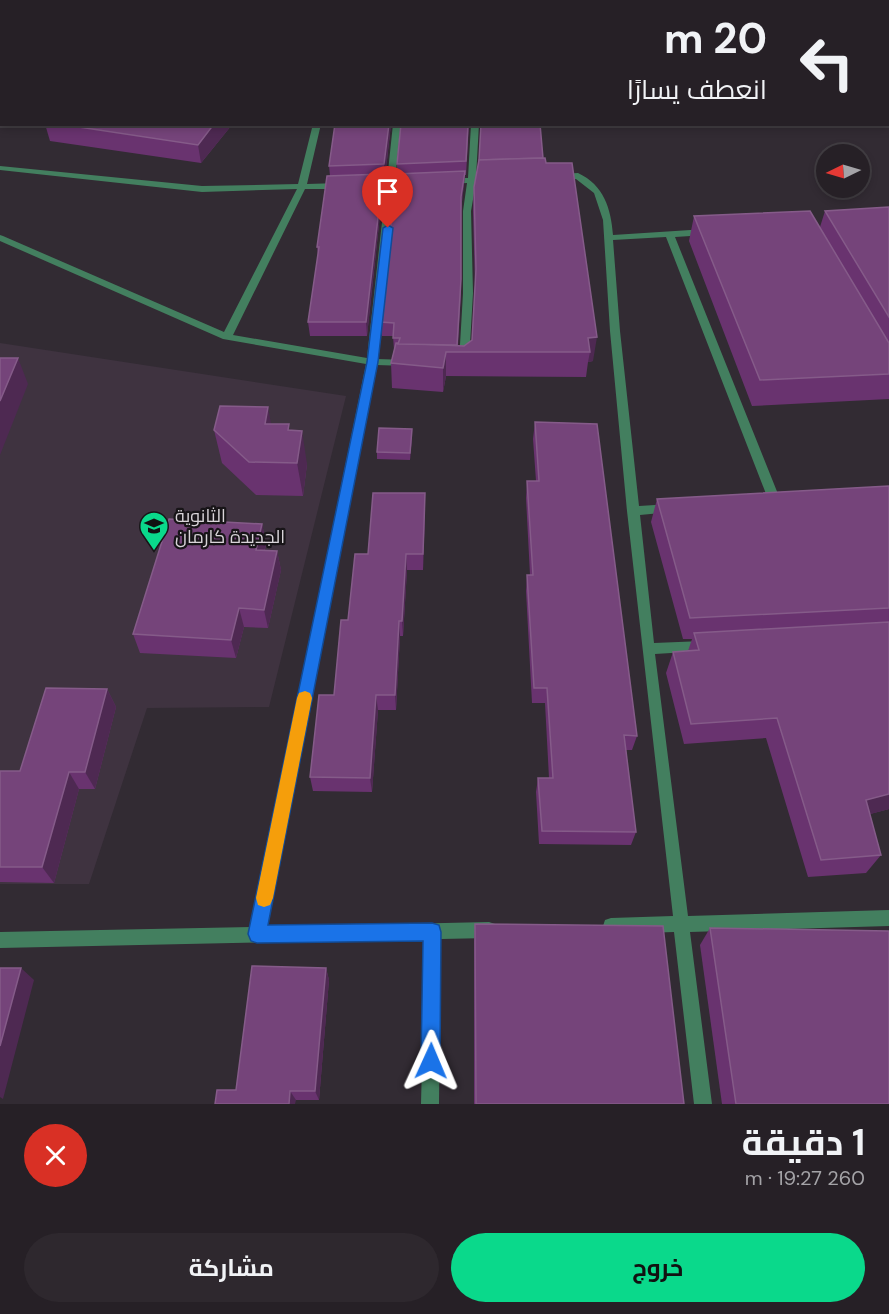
<!DOCTYPE html>
<html lang="ar">
<meta charset="utf-8">
<style>
body{margin:0;font-family:"DM Sans",Cairo,sans-serif;background:#2e282e;color:#f1f3f6;direction:rtl;height:100vh;display:flex;flex-direction:column;font-size:22px;white-space:nowrap}
*{box-sizing:border-box;margin:0}
p{font-size:20px;color:#a4a3a7}
.icon{flex:none;width:33px;height:33px;fill:none;stroke:currentColor;stroke-width:2;stroke-linecap:round;stroke-linejoin:round}
.map{position:relative;height:1104px;overflow:hidden;direction:ltr}
.sheet{display:flex;flex-direction:column;background:#262026;flex:1}
.sheet>*{flex:none}
.guide{position:absolute;left:0px;top:0px;width:890px;height:126px;box-shadow:0 3px 9px #0003,0 0 0 2px #423e43;direction:rtl;background:#262026;color:#f1f3f6;overflow:hidden}
.needle{width:39px;rotate:265deg}
.controls{position:absolute;left:816px;top:144px;display:grid;gap:12px}
.controls a{display:grid;place-items:center;width:54px;height:54px;border-radius:50%;background:#262026;box-shadow:0 3px 9px #0003,0 0 0 2px #423e43;font-size:30px}
.pin{position:absolute;display:grid;place-items:center;width:51px;height:51px;color:#fff;margin:-62px -26px;border-radius:50% 50% 50% 0;rotate:-45deg;box-shadow:0 0 6px #0007}
.pin .icon{rotate:45deg}
.me{position:absolute;width:66px;margin:-33px;rotate:1deg;stroke-linejoin:round;filter:drop-shadow(0 0 4px #0008)}
.turn{display:flex;align-items:center;gap:21px;height:126px;padding:0 24px;font-size:27px}
.turn .icon{width:78px;height:78px;stroke-width:2.5}
.turn b{display:block;font-size:42px;line-height:51px}
.round{display:grid;place-items:center;flex:none;width:63px;height:63px;border-radius:32px;background:#2e282e}
.headline{display:flex;align-items:center;justify-content:space-between;height:102px;padding:0 24px}
h1{font-size:36px;font-weight:700;line-height:45px}
.button{display:flex;gap:12px;margin-top:auto;padding:12px 24px}
.button a{flex:1;height:69px;border-radius:36px;background:#0ad98b;color:#111;font-size:24px;font-weight:700;line-height:69px;text-align:center}
.button a+a{background:#2e282e;color:#f1f3f6}
.map>svg:first-child{display:block}
.built{fill:#3f3340}
.lines{fill:none;stroke-linecap:round;stroke-linejoin:round}
.minor{fill:#437f5f;fill-rule:evenodd}
.wall{fill:#69336f}
.shaded-wall{fill:#4e2952}
.building{fill:#75447a;stroke:#855b89;stroke-width:1.5}
.route{fill:#1a73e8;stroke:#114b97;stroke-width:1.5}
.slow{fill:#f59e0b}
.labels{text-anchor:middle;dominant-baseline:central;stroke-width:4.5;stroke-linejoin:round;paint-order:stroke}
.poi-label{font-size:18px;fill:#d9d4d9;stroke:#181518;text-anchor:start}
</style>
<div class="map">
<svg width="889" height="1104" viewBox="0 0 889 1104">
<rect width="100%" height="100%" fill="#322b33"/>
<path class="built" d="M 0,343 L 346,396 L 269,707 L 147,708 L 89,884 L 0,884 Z"/>
<g class="lines">
<g class="minor">
<path d="M 313,124 L 321,124 L 307,184 L 340,183 L 344,186 L 340,189 L 305,189 L 233,335 L 367,358 L 386,186 L 369,187 L 365,184 L 369,181 L 387,181 L 393,124 L 401,124 L 395,180 L 412,179 L 416,182 L 412,185 L 395,185 L 377,359 L 408,360 L 413,363 L 408,366 L 376,365 L 266,927 L 489,922 L 495,924 L 497,930 L 495,936 L 489,938 L 441,939 L 439,1104 L 421,1104 L 425,939 L 0,948 L 0,932 L 251,927 L 366,364 L 223,339 L 0,241 L 0,235 L 3,236 L 224,332 L 297,189 L 202,192 L 0,170 L 0,166 L 202,186 L 298,184 Z"/>
<path d="M 471,124 L 479,124 L 476,177 L 489,176 L 493,179 L 489,182 L 476,182 L 471,211 L 473,293 L 469,362 L 464,365 L 459,362 L 463,293 L 463,211 L 467,183 L 450,184 L 446,181 L 450,178 L 468,178 Z"/>
<path d="M 578,173 C 604,185 611,209 613,235 L 706,229 L 710,232 L 706,235 L 675,237 L 780,499 L 774,503 L 768,499 L 666,237 L 613,240 L 620,331 L 639,506 L 671,504 L 677,508 L 671,512 L 640,515 L 654,643 L 703,641 L 708,642 L 709,646 L 708,650 L 703,651 L 655,654 L 688,916 L 889,910 L 889,926 L 690,932 L 712,1104 L 694,1104 L 674,932 L 611,934 L 605,932 L 603,926 L 605,920 L 611,918 L 673,916 L 627,511 L 610,331 L 603,220 L 594,193 L 576,179 L 558,180 L 554,177 L 558,174 Z"/>
</g>
</g>
<g class="wall">
<path d="M 45,124 L 230,124 L 231,126 L 201,163 L 50,141 Z"/>
<path d="M 335,124 L 391,124 L 385,178 L 383,178 L 383,187 L 367,336 L 310,336 L 308,322 L 318,255 L 317,247 L 330,176 L 329,166 Z"/>
<path d="M 401,124 L 469,124 L 466,175 L 465,175 L 464,184 L 461,210 L 461,293 L 458,345 L 464,346 L 472,340 L 475,285 L 473,211 L 474,187 L 543,158 L 546,163 L 593,361 L 588,362 L 586,377 L 446,376 L 443,392 L 392,388 L 391,363 L 394,350 L 393,336 L 382,336 L 381,322 L 397,174 L 397,164 Z"/>
<path d="M 889,207 L 889,399 L 752,406 L 689,241 L 694,216 L 820,227 L 825,211 Z"/>
<path d="M 535,422 L 637,736 L 632,750 L 626,750 L 636,832 L 631,845 L 539,844 L 536,792 L 538,778 L 549,778 L 545,703 L 532,703 L 526,591 L 527,575 L 530,575 L 526,498 L 527,481 L 536,481 L 533,439 Z"/>
<path d="M 271,424 L 290,430 L 307,464 L 303,496 L 256,495 L 222,463 L 214,430 Z"/>
<path d="M 412,436 L 410,460 L 377,459 L 377,452 Z"/>
<path d="M 889,486 L 889,809 L 870,814 L 881,855 L 866,873 L 808,877 L 766,738 L 684,744 L 666,673 L 673,652 L 688,651 L 692,639 L 683,639 L 651,522 L 657,499 Z"/>
<path d="M 425,510 L 423,570 L 407,570 L 403,636 L 400,636 L 396,710 L 378,710 L 372,792 L 313,791 L 310,777 L 334,695 L 348,620 L 368,554 Z"/>
<path d="M 262,524 L 266,543 L 265,550 L 277,551 L 281,570 L 268,628 L 244,627 L 236,658 L 140,653 L 133,634 Z"/>
<path d="M 107,689 L 116,707 L 95,789 L 79,789 L 54,883 L 0,882 L 0,771 L 20,771 Z"/>
<path d="M 475,924 L 684,1104 L 474,1104 L 474,941 Z"/>
<path d="M 710,928 L 889,1104 L 722,1104 L 700,945 Z"/>
<path d="M 326,968 L 329,980 L 319,1100 L 296,1100 L 236,1090 Z"/>
</g>
<g class="shaded-wall">
<path d="M 214,124 L 230,124 L 231,126 L 201,163 L 198,145 Z"/>
<path d="M 389,124 L 391,124 L 385,178 L 384,164 Z"/>
<path d="M 465,171 L 464,184 L 461,211 L 461,197 Z"/>
<path d="M 383,174 L 383,187 L 367,336 L 366,322 Z"/>
<path d="M 597,337 L 593,361 L 588,362 L 590,352 L 588,338 Z"/>
<path d="M 446,352 L 446,376 L 443,392 L 443,368 Z"/>
<path d="M 18,358 L 28,384 L 0,455 L 0,401 Z"/>
<path d="M 268,407 L 274,441 L 265,424 Z"/>
<path d="M 412,429 L 412,436 L 410,460 L 410,453 Z"/>
<path d="M 302,431 L 307,464 L 303,496 L 297,463 Z"/>
<path d="M 425,493 L 425,510 L 423,570 L 423,554 Z"/>
<path d="M 262,524 L 266,543 L 260,569 L 256,550 Z"/>
<path d="M 277,551 L 281,570 L 268,628 L 264,610 Z"/>
<path d="M 406,554 L 407,570 L 403,636 L 402,621 Z"/>
<path d="M 239,608 L 244,627 L 236,658 L 231,640 Z"/>
<path d="M 399,621 L 400,636 L 396,710 L 395,695 Z"/>
<path d="M 107,689 L 116,707 L 95,789 L 85,772 Z"/>
<path d="M 376,695 L 378,710 L 372,792 L 370,778 Z"/>
<path d="M 69,772 L 79,789 L 54,883 L 42,867 Z"/>
<path d="M 889,794 L 889,809 L 852,819 L 866,800 Z"/>
<path d="M 21,968 L 34,980 L 3,1099 L 0,1097 L 0,1046 Z"/>
<path d="M 326,968 L 329,980 L 319,1100 L 315,1091 Z"/>
<path d="M 290,1091 L 296,1100 L 295,1104 L 289,1104 Z"/>
</g>
<g class="building">
<rect x="418" y="0" width="112" height="2"/>
<path d="M 59,124 L 214,124 L 198,145 Z"/>
<path d="M 335,124 L 389,124 L 384,164 L 329,166 Z"/>
<path d="M 401,124 L 468,124 L 466,161 L 397,164 Z"/>
<path d="M 481,124 L 540,124 L 543,158 L 479,160 Z"/>
<path d="M 545,158 L 546,163 L 572,163 L 597,337 L 588,338 L 590,352 L 446,352 L 443,368 L 391,363 L 396,343 L 464,346 L 472,340 L 476,269 L 474,187 L 479,160 Z"/>
<path d="M 465,171 L 461,197 L 461,279 L 457,345 L 398,344 L 400,338 L 393,338 L 394,323 L 381,322 L 396,174 Z"/>
<path d="M 383,174 L 366,322 L 308,322 L 319,247 L 317,247 L 327,176 Z"/>
<path d="M 889,207 L 889,317 L 825,211 Z"/>
<path d="M 810,211 L 889,343 L 889,374 L 760,380 L 694,216 Z"/>
<path d="M 0,358 L 18,358 L 0,401 Z"/>
<path d="M 220,406 L 268,407 L 265,424 L 289,424 L 288,430 L 302,431 L 297,463 L 249,462 L 214,430 Z"/>
<path d="M 535,422 L 597,424 L 637,736 L 624,735 L 636,832 L 542,831 L 538,778 L 553,778 L 547,688 L 534,688 L 527,575 L 533,575 L 527,481 L 539,481 Z"/>
<path d="M 379,428 L 412,429 L 410,453 L 377,452 Z"/>
<path d="M 889,486 L 889,608 L 690,618 L 657,499 Z"/>
<path d="M 373,493 L 425,493 L 423,554 L 406,554 L 402,621 L 399,621 L 395,695 L 376,695 L 370,778 L 310,777 L 319,695 L 334,695 L 341,620 L 348,620 L 355,554 L 368,554 Z"/>
<path d="M 169,519 L 262,524 L 256,550 L 277,551 L 264,610 L 239,608 L 231,640 L 133,634 Z"/>
<path d="M 889,622 L 889,794 L 866,800 L 881,855 L 821,860 L 777,718 L 691,724 L 673,652 L 699,650 L 694,633 Z"/>
<path d="M 46,688 L 107,689 L 85,772 L 69,772 L 42,867 L 0,867 L 0,771 L 20,771 Z"/>
<path d="M 475,924 L 663,926 L 684,1104 L 476,1104 Z"/>
<path d="M 710,928 L 889,931 L 889,1104 L 736,1104 Z"/>
<path d="M 252,966 L 326,968 L 315,1091 L 290,1091 L 289,1104 L 215,1104 L 217,1090 L 236,1090 Z"/>
<path d="M 0,968 L 21,968 L 0,1046 Z"/>
</g>
<path class="route" d="M 388,225 L 393,228 L 378,362 L 268,925 L 432,923 L 439,925 L 441,932 L 440,1061 L 438,1068 L 431,1071 L 424,1068 L 421,1061 L 423,941 L 257,943 L 251,941 L 248,934 L 367,362 L 383,228 Z"/>
<path class="slow" d="M 305,691 L 310,693 L 312,698 L 273,898 L 270,905 L 264,907 L 258,905 L 256,898 L 297,698 L 299,693 Z"/>
<defs>
<g id="school-pin" transform="scale(1.5)"><path d="M0 17L-7.5 6A9.5 9.5 0 1 1 7.5 6Z" fill="#0ad98b" stroke="#181518"/><path d="M0-5L7-2L0 1L-7-2ZM-4 1L0 2.5L4 1V4Q0 6-4 4Z" fill="#111"/></g>
</defs>
<g fill-rule="evenodd">
<use href="#school-pin" x="154" y="526"/>
</g>
<g class="labels">
<g class="poi-label">
<text x="175" y="516">الثانوية<tspan x="175" dy="21">الجديدة كارمان</tspan></text>
</g>
</g>
</svg>
<div class="controls">
<a><svg class="needle" viewBox="-14 -14 28 28"><path d="M0-13l5 13h-10z" fill="#e53935"/><path d="M0 13l5-13h-10z" fill="#a4a3a7"/></svg></a>
</div>
<div class="pin" style="left:388px;top:228px;background:#d93025"><svg class="icon" aria-label="arrive" viewBox="0 0 24 24"><path d="M6 21V4h12l-3 4 3 4H6"/></svg></div>
<svg class="me" style="left:431px;top:1061px" viewBox="-20 -20 40 40"><path d="M0-17L14 15 0 8-14 15z" fill="#1a73e8" stroke="#fff" stroke-width="4"/></svg>
<div class="guide">
<div class="turn"><svg class="icon" aria-label="left" viewBox="0 0 24 24"><path d="M17 20v-9H6M10 6l-5 5 5 5"/></svg><div><b>20 m</b>انعطف يسارًا</div></div>
</div>
</div>
<section class="sheet">
<div class="headline"><div><h1>1 دقيقة</h1><p>260 m · 19:27</p></div><a class="round" style="background:#d93025;color:#fff"><svg class="icon" aria-label="close" viewBox="0 0 24 24"><path d="M6 6l12 12M18 6L6 18"/></svg></a></div>
<div class="button"><a>خروج</a><a>مشاركة</a></div>
</section>
